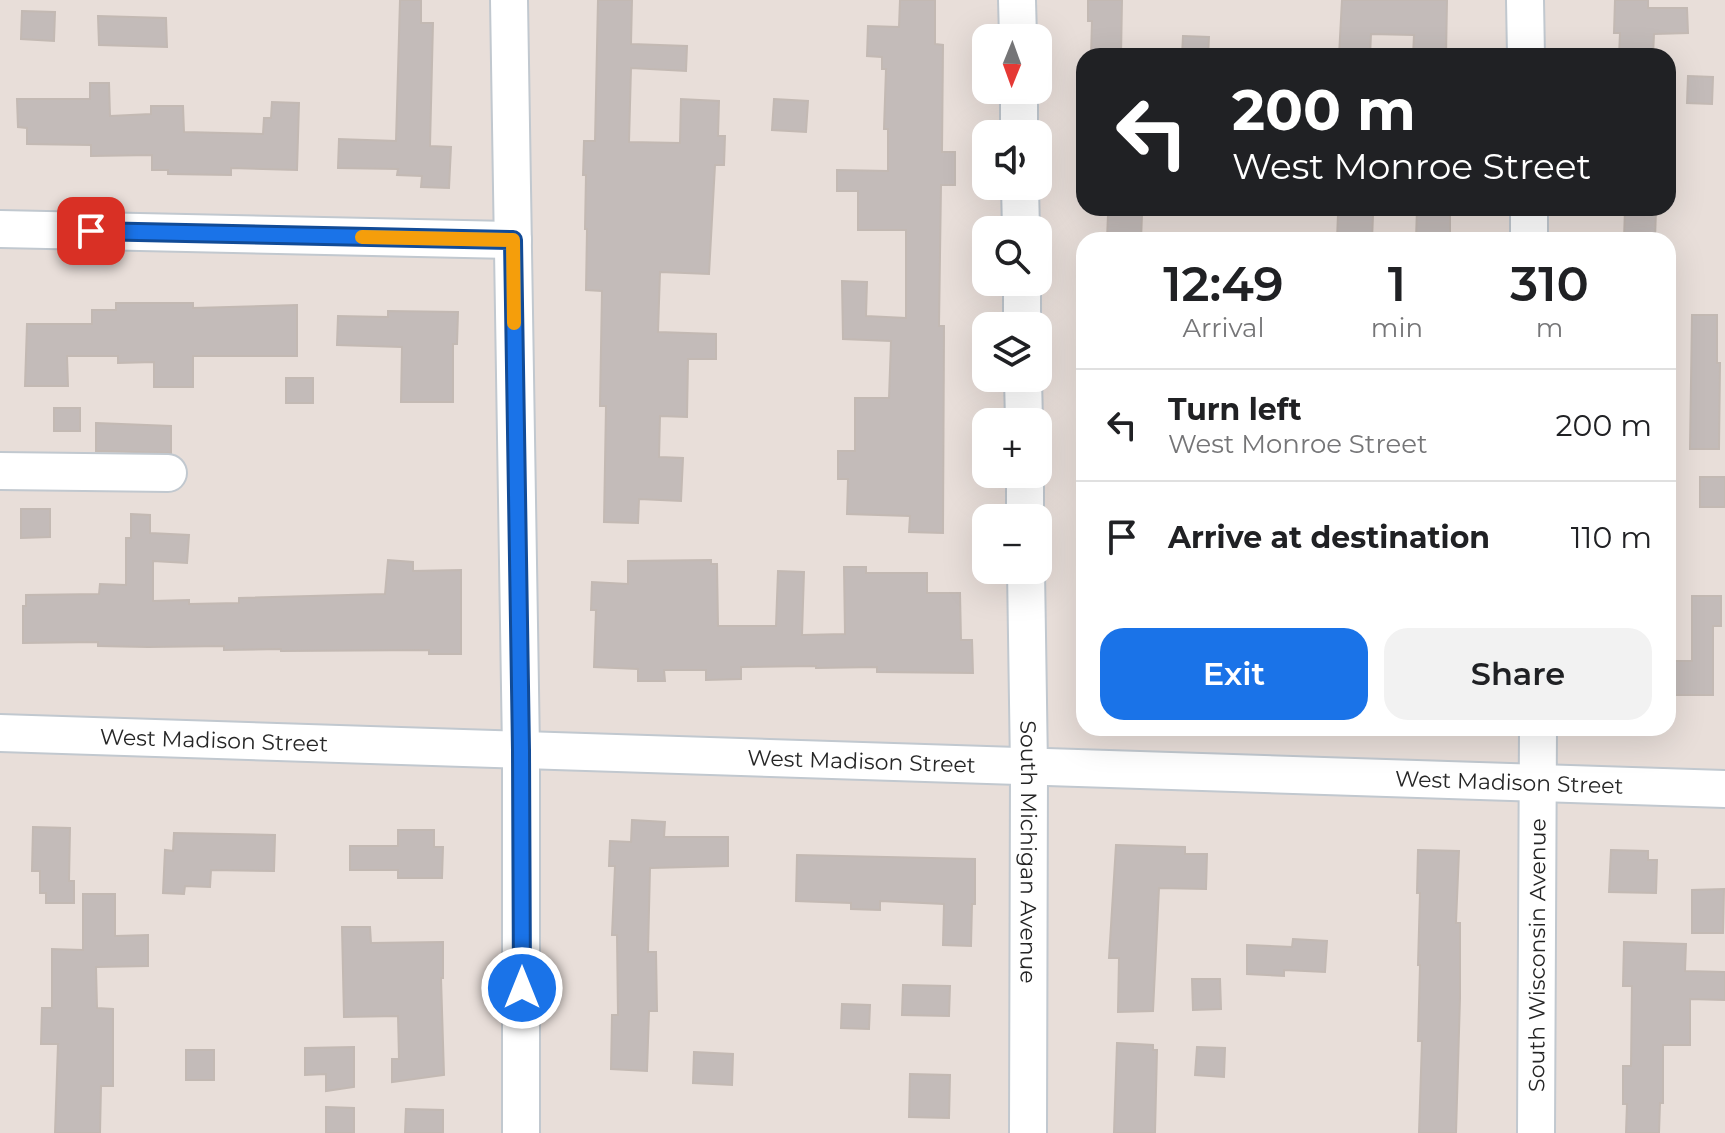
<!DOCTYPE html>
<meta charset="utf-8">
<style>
body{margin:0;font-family:Montserrat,sans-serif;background:#f2f2f2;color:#202124;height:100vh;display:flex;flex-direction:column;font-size:30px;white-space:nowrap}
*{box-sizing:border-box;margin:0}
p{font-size:26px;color:#757577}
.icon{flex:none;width:44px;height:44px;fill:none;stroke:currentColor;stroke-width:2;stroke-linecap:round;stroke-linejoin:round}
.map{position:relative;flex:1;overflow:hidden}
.sheet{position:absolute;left:1076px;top:232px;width:600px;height:504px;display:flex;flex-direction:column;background:#fff;border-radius:24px;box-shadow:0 8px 32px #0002}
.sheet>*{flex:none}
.guide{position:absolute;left:1076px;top:48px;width:600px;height:168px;border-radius:24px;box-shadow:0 8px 32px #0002;background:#202124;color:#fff;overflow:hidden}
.needle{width:52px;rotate:181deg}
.controls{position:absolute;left:972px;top:24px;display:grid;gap:16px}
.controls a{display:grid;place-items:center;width:80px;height:80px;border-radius:16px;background:#fff;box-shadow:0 8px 32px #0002;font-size:40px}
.pin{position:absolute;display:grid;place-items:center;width:68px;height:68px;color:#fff;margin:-34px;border-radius:16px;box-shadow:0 4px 12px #0006}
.me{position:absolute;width:88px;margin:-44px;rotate:0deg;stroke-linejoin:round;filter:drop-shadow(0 0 6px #0008)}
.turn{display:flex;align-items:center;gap:28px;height:168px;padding:0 24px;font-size:36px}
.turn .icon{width:104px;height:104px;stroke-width:2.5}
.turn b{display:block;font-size:56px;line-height:68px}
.eta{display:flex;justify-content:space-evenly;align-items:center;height:136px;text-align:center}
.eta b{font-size:48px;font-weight:600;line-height:56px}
.action{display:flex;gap:16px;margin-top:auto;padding:16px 24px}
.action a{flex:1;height:92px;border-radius:24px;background:#1a73e8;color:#fff;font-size:32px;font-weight:600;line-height:92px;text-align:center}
.action a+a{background:#f2f2f2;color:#202124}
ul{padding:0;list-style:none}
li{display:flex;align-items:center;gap:24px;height:112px;padding:0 24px;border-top:2px solid #e0e0e0}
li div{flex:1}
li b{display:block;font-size:30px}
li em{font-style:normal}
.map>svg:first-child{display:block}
.building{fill:#c3bbb9;stroke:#c3b9b3;stroke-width:2}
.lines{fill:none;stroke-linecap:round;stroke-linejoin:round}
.minor-casing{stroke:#c1c8cf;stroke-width:40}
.minor{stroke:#fff;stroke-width:36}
.route-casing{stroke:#114b97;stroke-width:20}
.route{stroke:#1a73e8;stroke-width:14}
.slow{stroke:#f59e0b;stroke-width:14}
.labels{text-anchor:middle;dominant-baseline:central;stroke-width:6;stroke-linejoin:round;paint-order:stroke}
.street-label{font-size:22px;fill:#262626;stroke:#fff}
</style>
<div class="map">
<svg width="1725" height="1133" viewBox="0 0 1725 1133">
<rect width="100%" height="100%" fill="#e8ded9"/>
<g class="building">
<path d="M 400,0 L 421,0 L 421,23 L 433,23 L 430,146 L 451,147 L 449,188 L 421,187 L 422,176 L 397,175 L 398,169 L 338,168 L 339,139 L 396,141 Z"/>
<path d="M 598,0 L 632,0 L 631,44 L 687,46 L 686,71 L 631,68 L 629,142 L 680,143 L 681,99 L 719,101 L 718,136 L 725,136 L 724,165 L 715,165 L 709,274 L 660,272 L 658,332 L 716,334 L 716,359 L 688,359 L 687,417 L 660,416 L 659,457 L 683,458 L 681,501 L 639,499 L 638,523 L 604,522 L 606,406 L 600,406 L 602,291 L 586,290 L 587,229 L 585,229 L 586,175 L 583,175 L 584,141 L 595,141 Z"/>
<path d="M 900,0 L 935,0 L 935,44 L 943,45 L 942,152 L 955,152 L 955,185 L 941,185 L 939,326 L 944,326 L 943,533 L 909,532 L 910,516 L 847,514 L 848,479 L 838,479 L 838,451 L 855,451 L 855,398 L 889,398 L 891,341 L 843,339 L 842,281 L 867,282 L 866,316 L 906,318 L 906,230 L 858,230 L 858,191 L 837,191 L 837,170 L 888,171 L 888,129 L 884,129 L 886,69 L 882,69 L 882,57 L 867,56 L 868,26 L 899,27 Z"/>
<path d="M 1088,0 L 1122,0 L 1121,56 L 1091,56 L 1092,21 L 1088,21 Z"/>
<path d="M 1342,0 L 1447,0 L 1446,56 L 1413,56 L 1414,35 L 1371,34 L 1370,56 L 1339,56 Z"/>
<path d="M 1615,0 L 1648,0 L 1648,8 L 1687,8 L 1688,33 L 1654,34 L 1653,56 L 1619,56 L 1620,33 L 1614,33 Z"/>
<path d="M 22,11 L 55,12 L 54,41 L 21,39 Z"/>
<path d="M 98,16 L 166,18 L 167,47 L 99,45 Z"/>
<path d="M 1183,36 L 1209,37 L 1208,56 L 1182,56 Z"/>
<path d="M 1688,76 L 1713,77 L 1712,104 L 1687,103 Z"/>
<path d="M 90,83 L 109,83 L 110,116 L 151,114 L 151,106 L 183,106 L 184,132 L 263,134 L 264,118 L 271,118 L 272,102 L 299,103 L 297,170 L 231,168 L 231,175 L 168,174 L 168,170 L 152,170 L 152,155 L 91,156 L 91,145 L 27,144 L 27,128 L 18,127 L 17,99 L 90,99 Z"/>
<path d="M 774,99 L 808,101 L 806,132 L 772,130 Z"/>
<path d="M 1417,208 L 1450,208 L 1450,240 L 1416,240 Z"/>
<path d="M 1625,208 L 1656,208 L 1655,240 L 1624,240 Z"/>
<path d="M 1108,214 L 1142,214 L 1141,240 L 1107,240 Z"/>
<path d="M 1338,214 L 1373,215 L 1372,240 L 1337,240 Z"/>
<path d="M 116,303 L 193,303 L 193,308 L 297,305 L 297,356 L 193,356 L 193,387 L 154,387 L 154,362 L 118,363 L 118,356 L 67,356 L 68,386 L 25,386 L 27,324 L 92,324 L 92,310 L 116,310 Z"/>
<path d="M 388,311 L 458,312 L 457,344 L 453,344 L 453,402 L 401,402 L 402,347 L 337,345 L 338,316 L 388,317 Z"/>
<path d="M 1692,315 L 1717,315 L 1717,363 L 1720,363 L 1719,449 L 1690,449 Z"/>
<rect x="286" y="378" width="27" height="25"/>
<rect x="54" y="408" width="26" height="23"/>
<path d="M 96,423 L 171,426 L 171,453 L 96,451 Z"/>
<rect x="1700" y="477" width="25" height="30"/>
<path d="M 21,509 L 50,509 L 50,537 L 21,538 Z"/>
<path d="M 131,514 L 150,515 L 150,533 L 189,535 L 187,563 L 153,561 L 153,601 L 189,600 L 189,604 L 239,603 L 239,598 L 385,594 L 388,560 L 413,562 L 413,571 L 461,570 L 461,654 L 429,654 L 429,650 L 281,651 L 281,649 L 224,650 L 224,646 L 148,647 L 98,646 L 98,642 L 23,643 L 23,606 L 26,606 L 26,595 L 99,594 L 100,584 L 126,585 L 126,538 L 131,538 Z"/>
<path d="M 711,560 L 711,564 L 717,564 L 718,626 L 776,626 L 778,571 L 804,572 L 802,635 L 845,634 L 844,567 L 866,567 L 866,573 L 927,573 L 927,593 L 960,593 L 961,640 L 972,640 L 973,673 L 877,672 L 877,667 L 816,668 L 816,666 L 741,667 L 741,679 L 706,680 L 706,670 L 664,670 L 665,681 L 638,681 L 638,669 L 594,667 L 596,610 L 591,610 L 592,582 L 628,584 L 628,561 Z"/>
<path d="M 1692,596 L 1721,596 L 1721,626 L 1713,626 L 1713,695 L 1670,695 L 1670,661 L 1692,661 Z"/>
<path d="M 632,820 L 665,822 L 664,837 L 728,837 L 728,866 L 650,868 L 648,952 L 656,952 L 657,1011 L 649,1011 L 647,1071 L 611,1069 L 612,1015 L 618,1015 L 617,935 L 612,935 L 615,866 L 609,866 L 610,841 L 631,842 Z"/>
<path d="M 33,827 L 70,828 L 69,881 L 74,881 L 74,903 L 46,903 L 46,893 L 40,893 L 40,871 L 32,871 Z"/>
<path d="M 398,830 L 434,830 L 434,847 L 443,847 L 442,878 L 398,878 L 398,870 L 350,870 L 350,846 L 398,846 Z"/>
<path d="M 174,833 L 275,835 L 274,871 L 211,870 L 210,887 L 185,886 L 184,894 L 163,893 L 165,850 L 173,851 Z"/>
<path d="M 1116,845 L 1185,847 L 1185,854 L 1207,854 L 1206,889 L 1159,888 L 1153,1011 L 1118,1012 L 1119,958 L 1109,958 Z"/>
<path d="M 1418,850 L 1459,851 L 1456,923 L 1460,923 L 1460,998 L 1456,1133 L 1419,1133 L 1422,1041 L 1418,1041 L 1420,965 L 1418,965 L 1420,893 L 1417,893 Z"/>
<path d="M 1611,850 L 1648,851 L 1648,860 L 1657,860 L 1656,893 L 1609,892 Z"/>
<path d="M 797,855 L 975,859 L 975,904 L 972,904 L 971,946 L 943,945 L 944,904 L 880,901 L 880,910 L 851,909 L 851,903 L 796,901 Z"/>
<path d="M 1724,889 L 1723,933 L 1692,933 L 1692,890 Z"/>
<path d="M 83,894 L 115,894 L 115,936 L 148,935 L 148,966 L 96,967 L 97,1008 L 113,1009 L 113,1086 L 101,1086 L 100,1133 L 55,1133 L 58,1044 L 41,1044 L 42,1008 L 52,1008 L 52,949 L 83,950 Z"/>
<path d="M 342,927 L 370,927 L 371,943 L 443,942 L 443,978 L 441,978 L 444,1075 L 392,1082 L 392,1059 L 399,1059 L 398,1016 L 344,1017 Z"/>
<path d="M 1293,939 L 1327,941 L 1325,972 L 1284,970 L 1284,976 L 1247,974 L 1247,945 L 1292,947 Z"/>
<path d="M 1624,942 L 1686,944 L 1685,971 L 1725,972 L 1725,1000 L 1690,999 L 1690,1045 L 1663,1045 L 1663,1103 L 1660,1103 L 1659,1133 L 1626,1133 L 1627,1104 L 1623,1104 L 1623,1066 L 1631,1066 L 1632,986 L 1623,986 Z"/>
<path d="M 1192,979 L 1220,979 L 1221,1009 L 1193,1010 Z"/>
<path d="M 903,985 L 950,986 L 949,1016 L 902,1015 Z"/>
<path d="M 842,1004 L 870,1005 L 869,1029 L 841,1028 Z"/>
<path d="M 1117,1043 L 1153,1045 L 1153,1050 L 1157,1050 L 1155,1133 L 1114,1133 Z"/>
<path d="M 354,1047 L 354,1087 L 326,1091 L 326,1074 L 305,1075 L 305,1048 Z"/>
<path d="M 1197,1047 L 1225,1048 L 1224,1077 L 1195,1075 Z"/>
<rect x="186" y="1050" width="28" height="30"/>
<path d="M 694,1052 L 733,1054 L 732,1085 L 693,1083 Z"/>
<path d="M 910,1074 L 950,1075 L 949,1118 L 909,1117 Z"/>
<path d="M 326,1107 L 354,1108 L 354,1133 L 326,1133 Z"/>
<path d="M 406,1109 L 443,1110 L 443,1133 L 405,1133 Z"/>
</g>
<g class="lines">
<g class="minor-casing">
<g id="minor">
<path d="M 509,0 L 521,750 L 521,1133"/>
<path d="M 1017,0 L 1018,38"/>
<path d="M 1525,0 L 1526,56"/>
<path d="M 1019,90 L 1019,134"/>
<path d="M 1020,186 L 1021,230"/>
<path d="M 1529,208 L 1529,240"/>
<path d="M 0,229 L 513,240"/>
<path d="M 1022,282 L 1022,326"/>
<path d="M 1023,378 L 1024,422"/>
<path d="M 0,471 L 168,473"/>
<path d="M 1025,474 L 1025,518"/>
<path id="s1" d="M 1026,570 L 1029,767 L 1028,1133"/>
<path id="s2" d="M 0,733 L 1725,789"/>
<path id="s3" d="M 1536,1133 L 1538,728"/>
</g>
</g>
<use href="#minor" class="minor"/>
</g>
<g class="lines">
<g class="route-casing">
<path id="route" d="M 91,231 L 513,240 L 521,750 L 522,988"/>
</g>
<use href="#route" class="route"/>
<path class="slow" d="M 362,237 L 513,240 L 514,323"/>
</g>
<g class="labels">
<g class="street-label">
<text stroke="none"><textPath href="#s2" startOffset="214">West Madison Street</textPath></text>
<text stroke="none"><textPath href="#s2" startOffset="862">West Madison Street</textPath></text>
<text stroke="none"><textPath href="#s2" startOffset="1510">West Madison Street</textPath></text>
<text stroke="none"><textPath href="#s1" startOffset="282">South Michigan Avenue</textPath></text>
<text stroke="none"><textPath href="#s3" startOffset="178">South Wisconsin Avenue</textPath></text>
</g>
</g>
</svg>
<div class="controls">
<a><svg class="needle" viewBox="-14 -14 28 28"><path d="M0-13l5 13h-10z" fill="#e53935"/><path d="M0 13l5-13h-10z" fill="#757577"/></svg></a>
<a><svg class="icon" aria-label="sound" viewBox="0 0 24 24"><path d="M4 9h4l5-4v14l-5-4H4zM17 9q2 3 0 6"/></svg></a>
<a><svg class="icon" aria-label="search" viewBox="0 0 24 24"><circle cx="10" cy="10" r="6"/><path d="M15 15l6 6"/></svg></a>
<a><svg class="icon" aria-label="layers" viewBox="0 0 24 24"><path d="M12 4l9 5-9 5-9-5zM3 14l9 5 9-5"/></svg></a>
<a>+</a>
<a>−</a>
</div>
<div class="pin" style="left:91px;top:231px;background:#d93025"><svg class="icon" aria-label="arrive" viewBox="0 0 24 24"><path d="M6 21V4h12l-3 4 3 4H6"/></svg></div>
<svg class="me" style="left:522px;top:988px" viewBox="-20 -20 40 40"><circle r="17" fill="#1a73e8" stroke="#fff" stroke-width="3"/><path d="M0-11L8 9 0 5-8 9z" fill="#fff"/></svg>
<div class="guide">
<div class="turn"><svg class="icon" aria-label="left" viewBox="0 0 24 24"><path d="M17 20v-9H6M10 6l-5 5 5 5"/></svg><div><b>200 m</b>West Monroe Street</div></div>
</div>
<section class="sheet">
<div class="eta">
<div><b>12:49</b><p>Arrival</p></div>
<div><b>1</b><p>min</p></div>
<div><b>310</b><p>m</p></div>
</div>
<ul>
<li><svg class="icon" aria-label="left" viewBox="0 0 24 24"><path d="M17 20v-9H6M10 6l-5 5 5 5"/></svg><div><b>Turn left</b><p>West Monroe Street</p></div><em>200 m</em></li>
<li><svg class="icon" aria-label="arrive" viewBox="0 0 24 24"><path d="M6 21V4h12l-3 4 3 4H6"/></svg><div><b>Arrive at destination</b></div><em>110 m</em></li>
</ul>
<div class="action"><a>Exit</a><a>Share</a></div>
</section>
</div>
